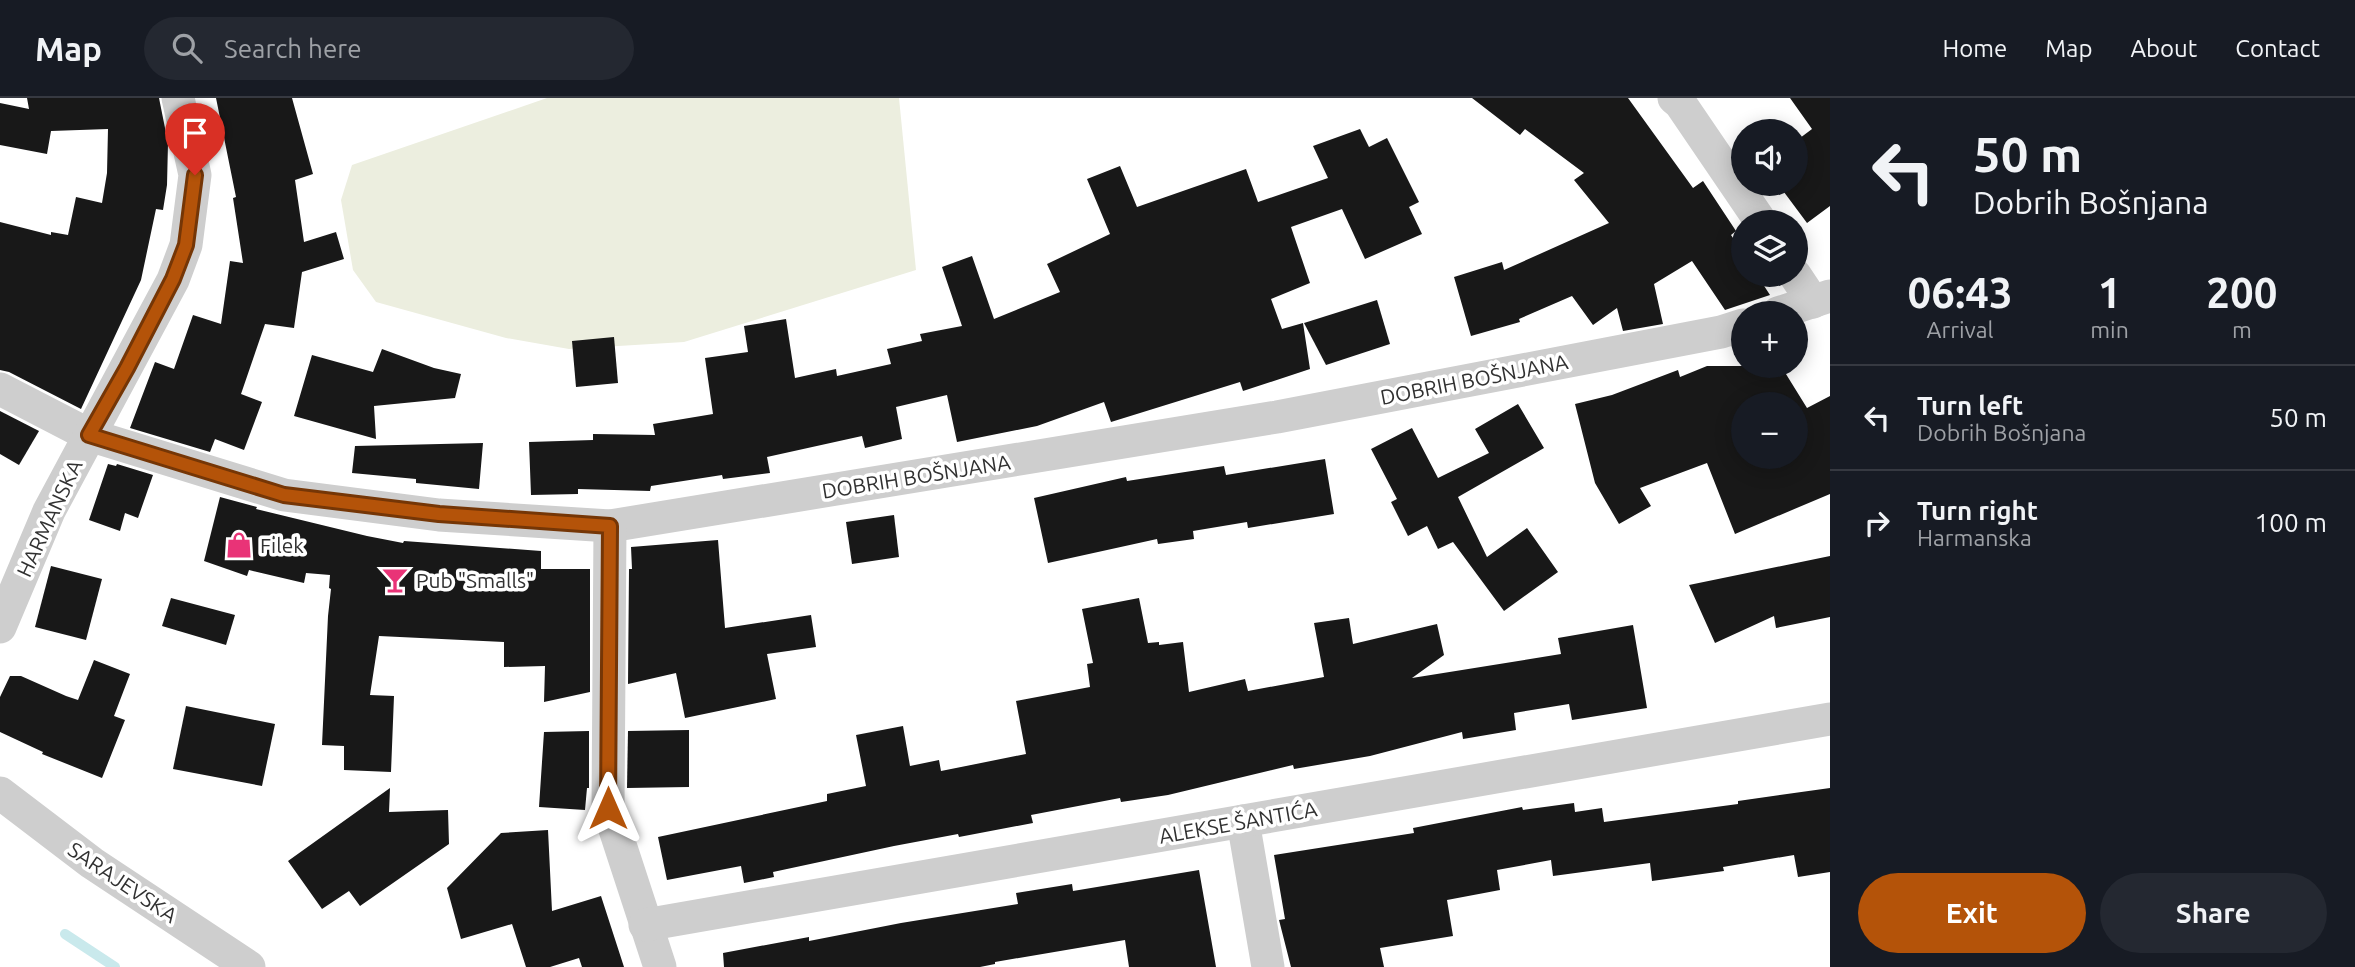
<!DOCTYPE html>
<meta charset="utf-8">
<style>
body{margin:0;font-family:Ubuntu,sans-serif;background:#242831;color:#f1f3f6;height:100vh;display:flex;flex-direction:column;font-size:26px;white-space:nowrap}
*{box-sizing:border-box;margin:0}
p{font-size:23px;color:#9ea1a6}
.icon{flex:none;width:38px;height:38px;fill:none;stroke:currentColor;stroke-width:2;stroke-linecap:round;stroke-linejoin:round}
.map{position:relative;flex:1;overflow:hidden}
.panel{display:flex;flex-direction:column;background:#171b24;width:525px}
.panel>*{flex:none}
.top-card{background:#171b24;color:#f1f3f6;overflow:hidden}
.controls{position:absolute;left:1731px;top:21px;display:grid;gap:14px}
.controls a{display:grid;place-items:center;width:77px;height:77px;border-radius:50%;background:#171b24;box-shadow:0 4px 18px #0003;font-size:35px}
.pin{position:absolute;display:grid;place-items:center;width:60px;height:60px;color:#fff;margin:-72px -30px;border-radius:50% 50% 50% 0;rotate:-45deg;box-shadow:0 0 7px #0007}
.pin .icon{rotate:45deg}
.me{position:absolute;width:77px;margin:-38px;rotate:0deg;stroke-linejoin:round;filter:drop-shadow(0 0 5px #0008)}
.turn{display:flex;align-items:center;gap:24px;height:147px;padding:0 28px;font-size:32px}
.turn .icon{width:91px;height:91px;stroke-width:2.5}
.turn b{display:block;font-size:49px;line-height:60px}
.eta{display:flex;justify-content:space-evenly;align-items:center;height:119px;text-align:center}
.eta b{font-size:42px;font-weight:600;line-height:49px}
.action{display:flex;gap:14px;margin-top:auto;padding:14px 28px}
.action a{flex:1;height:80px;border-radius:42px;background:#b45309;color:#fff;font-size:28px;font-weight:600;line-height:80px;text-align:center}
.action a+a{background:#242831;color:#f1f3f6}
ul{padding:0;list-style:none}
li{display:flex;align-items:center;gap:21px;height:105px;padding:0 28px;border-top:2px solid #363941}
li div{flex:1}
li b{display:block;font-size:26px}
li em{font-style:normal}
header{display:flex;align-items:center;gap:42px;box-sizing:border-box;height:98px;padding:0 35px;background:#171b24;border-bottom:2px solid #363941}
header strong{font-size:33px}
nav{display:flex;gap:38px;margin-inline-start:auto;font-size:24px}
.search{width:490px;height:63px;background:#242831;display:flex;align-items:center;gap:18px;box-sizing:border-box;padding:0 24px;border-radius:38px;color:#9ea1a6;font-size:26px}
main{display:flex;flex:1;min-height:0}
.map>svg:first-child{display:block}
.green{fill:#eceedf}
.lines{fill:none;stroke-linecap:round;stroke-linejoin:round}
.stream{stroke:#c9e9ec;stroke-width:10}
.building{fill:#181818;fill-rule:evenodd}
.street{stroke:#cecece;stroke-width:33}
.route-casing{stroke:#753606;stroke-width:18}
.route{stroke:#b45309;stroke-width:12}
.labels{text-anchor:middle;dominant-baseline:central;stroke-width:7;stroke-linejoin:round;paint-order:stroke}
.street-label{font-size:21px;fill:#313131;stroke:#fff}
.poi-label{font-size:21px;fill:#313131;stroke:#fff;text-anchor:start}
</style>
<header>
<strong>Map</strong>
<div class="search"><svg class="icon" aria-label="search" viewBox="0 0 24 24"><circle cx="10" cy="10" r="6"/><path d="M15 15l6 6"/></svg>Search here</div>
<nav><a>Home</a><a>Map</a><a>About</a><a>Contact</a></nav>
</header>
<main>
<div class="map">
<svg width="1830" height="869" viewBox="0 0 1830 869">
<rect width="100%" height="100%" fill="#fff"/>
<path class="green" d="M 547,0 L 899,0 L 916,172 L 684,244 L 569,251 L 506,240 L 376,204 L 353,172 L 341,102 L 352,67 Z"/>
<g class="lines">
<path class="stream" d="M 65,836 L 115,869"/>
</g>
<g class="building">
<path d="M 27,0 L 159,0 L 168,45 L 167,87 L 163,112 L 156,111 L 141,182 L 81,311 L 9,274 L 0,272 L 0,124 L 51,137 L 51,134 L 68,137 L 76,99 L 102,105 L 107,75 L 108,31 L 51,33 L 47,56 L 0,47 L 0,5 L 29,11 Z"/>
<path d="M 216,0 L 292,0 L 313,76 L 295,82 L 304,144 L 336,134 L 344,161 L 302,174 L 294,230 L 265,226 L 241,296 L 262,304 L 244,352 L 215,341 L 210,354 L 130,330 L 155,264 L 174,271 L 193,217 L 221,226 L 230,163 L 243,165 L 233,100 L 236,99 Z"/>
<path d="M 1472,0 L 1628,0 L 1693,90 L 1703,83 L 1736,133 L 1731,137 L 1743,155 L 1743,177 L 1757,177 L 1770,197 L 1725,212 L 1692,163 L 1654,186 L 1663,226 L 1623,233 L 1617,210 L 1593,227 L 1572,198 L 1519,221 L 1520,224 L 1471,238 L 1454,179 L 1502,164 L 1504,172 L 1609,125 L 1574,82 L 1584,75 L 1525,31 L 1520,37 Z"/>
<path d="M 1790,0 L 1830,0 L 1830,108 L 1807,125 L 1778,86 L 1796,86 L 1796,43 L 1812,31 Z"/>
<path d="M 1360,31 L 1369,49 L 1387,40 L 1419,104 L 1409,109 L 1422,136 L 1365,161 L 1342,111 L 1291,129 L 1310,185 L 1271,201 L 1282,231 L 1303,225 L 1310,271 L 1243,293 L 1240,284 L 1111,324 L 1104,304 L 1037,328 L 957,344 L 947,297 L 896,309 L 902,341 L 865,350 L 862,338 L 767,359 L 770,375 L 723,381 L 722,377 L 651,388 L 650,393 L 578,391 L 578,396 L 531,397 L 529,344 L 593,342 L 593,336 L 655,337 L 653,326 L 713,316 L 705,260 L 748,254 L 744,228 L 786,221 L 795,280 L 836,271 L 837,278 L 891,266 L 887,251 L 922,243 L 920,236 L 962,228 L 942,169 L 972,158 L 994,221 L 1060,194 L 1047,166 L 1110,136 L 1087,81 L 1120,68 L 1137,109 L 1246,71 L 1258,104 L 1328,80 L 1313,48 Z"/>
<path d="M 1377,202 L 1390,246 L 1326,267 L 1304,225 Z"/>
<path d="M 614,239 L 618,285 L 576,289 L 572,243 Z"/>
<path d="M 382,251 L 434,270 L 461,276 L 455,300 L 374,308 L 376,341 L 294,318 L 312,257 L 373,274 Z"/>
<path d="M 1707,268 L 1781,268 L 1807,310 L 1830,298 L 1830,396 L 1735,436 L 1707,365 L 1640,390 L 1651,408 L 1619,426 L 1595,385 L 1575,306 L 1612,297 L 1678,272 L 1680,279 ZM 1743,306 L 1796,306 L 1796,359 L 1743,359 Z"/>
<path d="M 1518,306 L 1544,350 L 1458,399 L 1487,459 L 1527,430 L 1558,474 L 1504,513 L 1453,444 L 1438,451 L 1427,428 L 1408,438 L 1391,404 L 1397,401 L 1371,351 L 1412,330 L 1438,380 L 1489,355 L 1475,331 Z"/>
<path d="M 0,313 L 39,333 L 19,367 L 0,356 Z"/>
<path d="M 483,345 L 479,391 L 416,385 L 416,381 L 352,375 L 355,348 Z"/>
<path d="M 1325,361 L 1334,416 L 1248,430 L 1247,424 L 1193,433 L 1194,441 L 1158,446 L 1157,441 L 1048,465 L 1034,400 L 1126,379 L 1127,383 L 1224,368 L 1226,377 Z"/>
<path d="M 108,366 L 116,368 L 117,366 L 153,377 L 138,420 L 125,415 L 120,433 L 89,422 Z"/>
<path d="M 220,399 L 257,409 L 256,411 L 367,438 L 403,445 L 404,443 L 541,453 L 541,471 L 590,471 L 590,594 L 544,604 L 545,568 L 504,569 L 504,544 L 379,538 L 370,597 L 394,598 L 391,674 L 344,672 L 344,648 L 322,647 L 328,518 L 331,491 L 329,490 L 330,477 L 306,475 L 304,485 L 249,472 L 247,478 L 204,463 Z"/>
<path d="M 894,417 L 899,459 L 852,466 L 846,424 Z"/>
<path d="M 718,442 L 725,530 L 811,517 L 816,549 L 767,556 L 776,601 L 685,620 L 676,575 L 628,586 L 629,471 L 632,471 L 631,449 Z"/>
<path d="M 1830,458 L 1830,519 L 1776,530 L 1774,518 L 1715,545 L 1689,487 Z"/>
<path d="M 51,468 L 102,481 L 86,542 L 35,529 Z"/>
<path d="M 171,500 L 235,517 L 226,547 L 162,528 Z"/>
<path d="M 1139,500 L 1148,545 L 1159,544 L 1159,547 L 1183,544 L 1189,594 L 1245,581 L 1248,593 L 1324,579 L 1314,525 L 1349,520 L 1353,546 L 1437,526 L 1444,557 L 1412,580 L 1561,556 L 1558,540 L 1633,527 L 1647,610 L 1572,622 L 1569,606 L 1514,615 L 1516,632 L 1463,641 L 1462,634 L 1370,658 L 1294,671 L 1293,667 L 1168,697 L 1121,704 L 1120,700 L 1031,717 L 1033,725 L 959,739 L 958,736 L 894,748 L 773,774 L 774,779 L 744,785 L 741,768 L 667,782 L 658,739 L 827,703 L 827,696 L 866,688 L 856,637 L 903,628 L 910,668 L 939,662 L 941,673 L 1026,656 L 1016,603 L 1090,589 L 1087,566 L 1093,565 L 1082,511 Z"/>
<path d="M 94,562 L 130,576 L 114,618 L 125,622 L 102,680 L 42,656 L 43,654 L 0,634 L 0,599 L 10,578 L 21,578 L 66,598 L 78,602 Z"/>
<path d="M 186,608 L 275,626 L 262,688 L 173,671 Z"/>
<path d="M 689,632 L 689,689 L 627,690 L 628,633 Z"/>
<path d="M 589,633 L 589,690 L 587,690 L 585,712 L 539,709 L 544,634 Z"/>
<path d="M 390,690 L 389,714 L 448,712 L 449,746 L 360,808 L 349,793 L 322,811 L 288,763 Z"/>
<path d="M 1830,690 L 1830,774 L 1798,779 L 1794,757 L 1723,769 L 1724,773 L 1652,783 L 1650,765 L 1553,778 L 1551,762 L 1497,772 L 1500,792 L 1447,802 L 1453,838 L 1380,850 L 1384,869 L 1291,869 L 1279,822 L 1285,821 L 1274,757 L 1414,735 L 1413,730 L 1522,709 L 1523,712 L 1574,705 L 1575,714 L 1602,710 L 1604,724 L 1738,706 L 1738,703 Z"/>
<path d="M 548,732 L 552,813 L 601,798 L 624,869 L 582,869 L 579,860 L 550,869 L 526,869 L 512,826 L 461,841 L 447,790 L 501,735 Z"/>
<path d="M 1199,772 L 1216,869 L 1129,869 L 1125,842 L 995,864 L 995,866 L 980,869 L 724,869 L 723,855 L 809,839 L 809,843 L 901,825 L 1018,806 L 1016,795 L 1072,786 L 1073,793 Z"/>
</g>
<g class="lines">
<g class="street">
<path d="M 1674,0 L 1680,5 L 1761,124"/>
<path d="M 1795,177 L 1813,204"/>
<path d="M 1778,215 L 1830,198"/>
<path d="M 0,291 L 89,337 L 284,397 L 439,417 L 610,428 L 1277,319 L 1721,234 L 1743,227"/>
<path d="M 610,428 L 608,710 L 660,869"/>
<path d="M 0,529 L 49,413 L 173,182 L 186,147 L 195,77 L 178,0"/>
<path d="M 0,695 L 92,765 L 249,869"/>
<path d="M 1243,723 L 1268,869"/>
<path d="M 645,827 L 1830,621"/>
</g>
</g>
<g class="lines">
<g class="route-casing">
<path id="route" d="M 195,77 L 186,147 L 173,181 L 127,270 L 89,337 L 284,397 L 439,416 L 610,428 L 608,710"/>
</g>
<use href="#route" class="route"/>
</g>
<defs>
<g id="shop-bare" transform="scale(2.1)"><path d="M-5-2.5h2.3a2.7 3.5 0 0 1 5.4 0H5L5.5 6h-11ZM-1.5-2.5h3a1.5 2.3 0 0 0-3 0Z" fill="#e93377" stroke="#fff" stroke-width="2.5" paint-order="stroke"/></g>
<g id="bar-bare" transform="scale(2.1)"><path d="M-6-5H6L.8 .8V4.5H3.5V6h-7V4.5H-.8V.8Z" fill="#e93377" stroke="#fff" stroke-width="2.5" paint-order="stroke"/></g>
</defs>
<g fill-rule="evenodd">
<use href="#shop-bare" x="239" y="447"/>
<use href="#bar-bare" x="395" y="482"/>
</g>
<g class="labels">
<g class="street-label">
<text transform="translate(1474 281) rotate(-11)">DOBRIH BOŠNJANA</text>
<text transform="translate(916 378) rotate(-9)">DOBRIH BOŠNJANA</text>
<text transform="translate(49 420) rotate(-65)">HARMANSKA</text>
<text transform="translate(1238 724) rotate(-10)">ALEKSE ŠANTIĆA</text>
<text transform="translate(123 784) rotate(34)">SARAJEVSKA</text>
</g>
<g class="poi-label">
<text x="260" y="447">Filek</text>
<text x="416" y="482">Pub "Smalls"</text>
</g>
</g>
</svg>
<div class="controls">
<a><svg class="icon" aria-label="sound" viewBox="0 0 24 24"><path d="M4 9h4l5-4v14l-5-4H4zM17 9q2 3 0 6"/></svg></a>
<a><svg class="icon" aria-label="layers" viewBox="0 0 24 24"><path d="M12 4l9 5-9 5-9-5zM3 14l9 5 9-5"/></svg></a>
<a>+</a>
<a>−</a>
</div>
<div class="pin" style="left:195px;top:77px;background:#d93025"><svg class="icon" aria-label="arrive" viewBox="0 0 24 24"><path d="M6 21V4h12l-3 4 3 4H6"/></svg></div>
<svg class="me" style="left:608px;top:710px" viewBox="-20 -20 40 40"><path d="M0-17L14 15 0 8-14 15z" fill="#b45309" stroke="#fff" stroke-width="4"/></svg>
</div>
<section class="panel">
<div class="top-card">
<div class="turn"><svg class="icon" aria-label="left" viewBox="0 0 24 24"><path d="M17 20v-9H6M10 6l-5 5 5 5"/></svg><div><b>50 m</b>Dobrih Bošnjana</div></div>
</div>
<div class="eta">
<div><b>06:43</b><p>Arrival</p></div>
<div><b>1</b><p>min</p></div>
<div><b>200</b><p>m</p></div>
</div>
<ul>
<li><svg class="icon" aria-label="left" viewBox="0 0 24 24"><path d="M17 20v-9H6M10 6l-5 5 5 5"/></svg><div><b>Turn left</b><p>Dobrih Bošnjana</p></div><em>50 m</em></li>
<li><svg class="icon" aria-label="right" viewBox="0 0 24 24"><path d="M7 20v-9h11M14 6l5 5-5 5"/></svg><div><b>Turn right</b><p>Harmanska</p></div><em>100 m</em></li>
</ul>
<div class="action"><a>Exit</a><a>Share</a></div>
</section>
</main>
